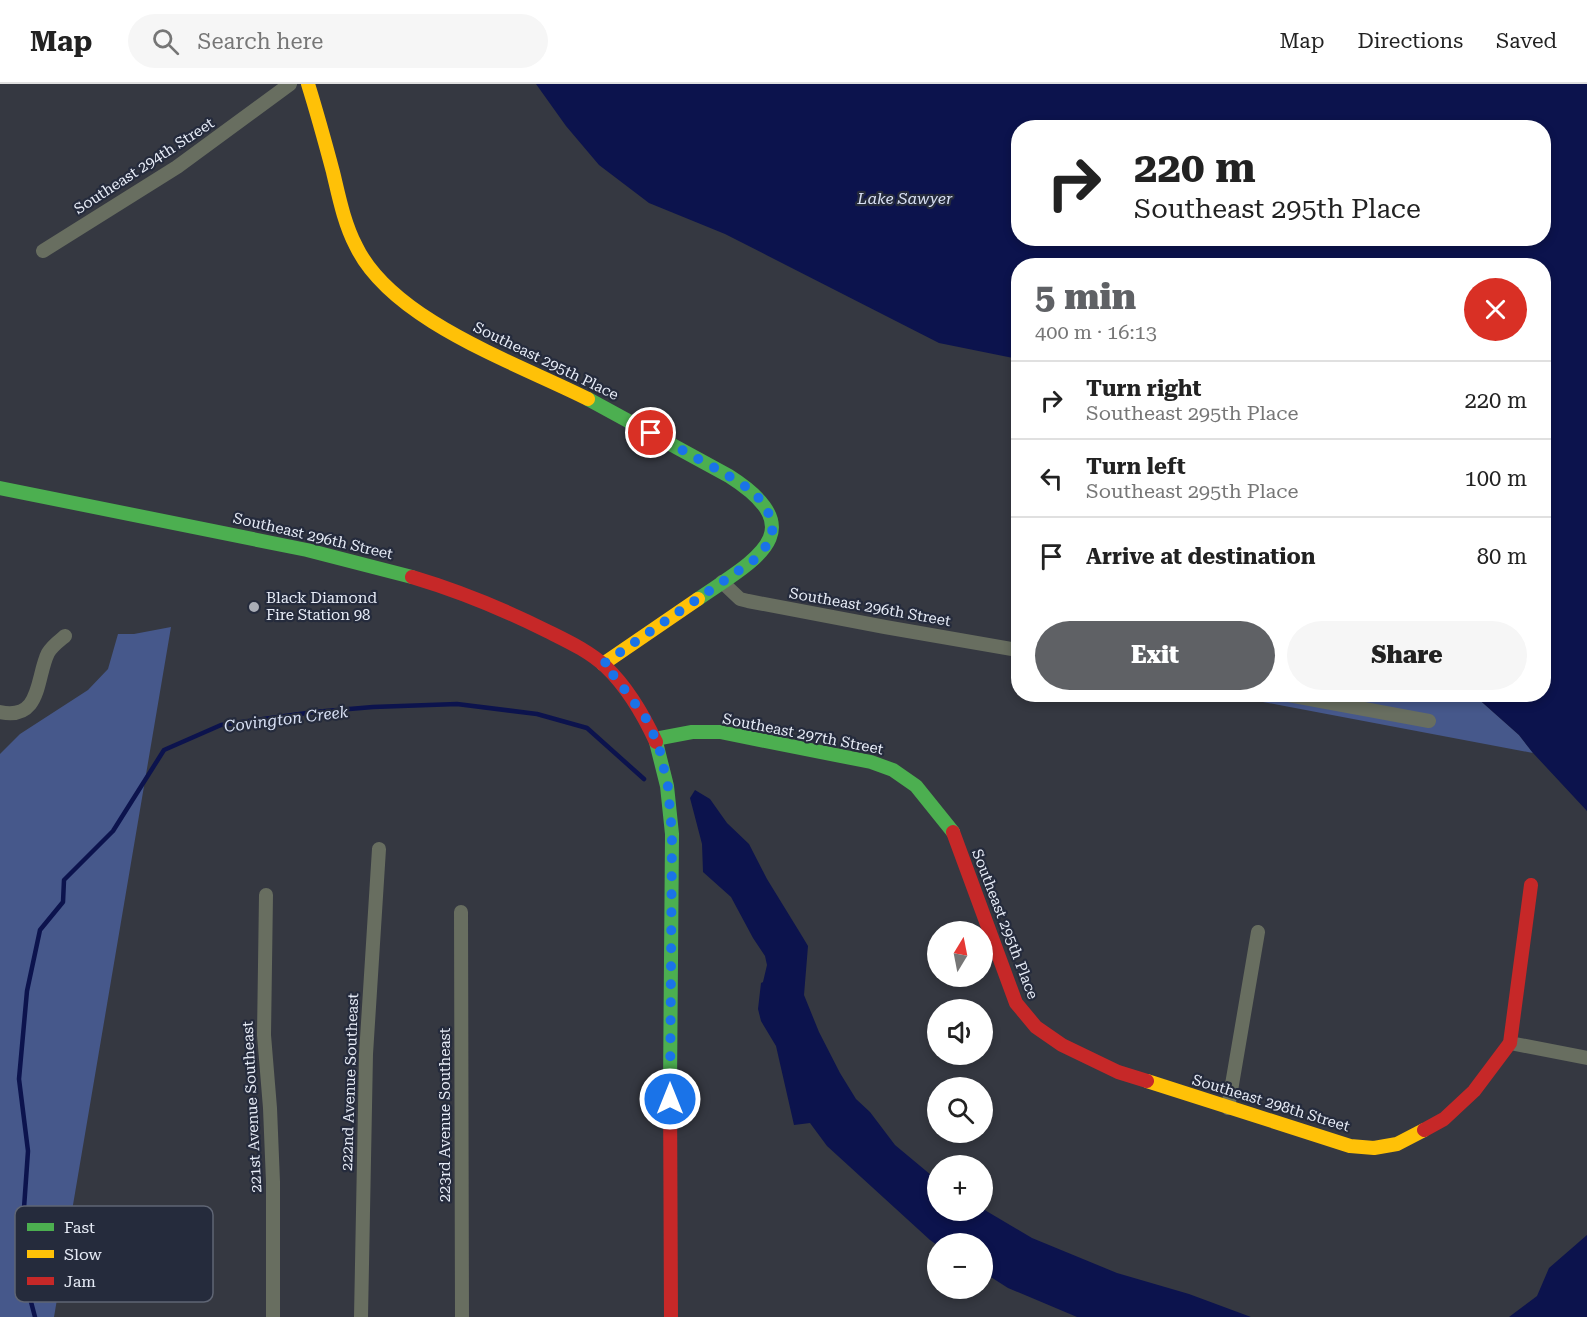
<!DOCTYPE html>
<meta charset="utf-8">
<style>
body{margin:0;font-family:"Roboto Serif",serif;background:#f6f6f6;color:#222;height:100vh;display:flex;flex-direction:column;font-size:22px;white-space:nowrap}
*{box-sizing:border-box;margin:0}
p{font-size:20px;color:#767676}
.icon{flex:none;width:33px;height:33px;fill:none;stroke:currentColor;stroke-width:2;stroke-linecap:round;stroke-linejoin:round}
.map{position:relative;flex:1;overflow:hidden}
.details{position:absolute;left:1011px;top:174px;width:540px;height:444px;display:flex;flex-direction:column;background:#fff;border-radius:24px;box-shadow:0 3px 9px #0003}
.details>*{flex:none}
.hud{position:absolute;left:1011px;top:36px;width:540px;height:126px;border-radius:24px;box-shadow:0 3px 9px #0003;background:#fff;color:#222;overflow:hidden}
.needle{width:39px;rotate:10deg}
.tools{position:absolute;left:927px;top:837px;display:grid;gap:12px}
.tools a{display:grid;place-items:center;width:66px;height:66px;border-radius:50%;background:#fff;box-shadow:0 3px 9px #0003;font-size:30px}
.pin{position:absolute;display:grid;place-items:center;width:51px;height:51px;color:#fff;margin:-26px;border:3px solid #fff;border-radius:50%;box-shadow:0 2px 6px #0007}
.me{position:absolute;width:66px;margin:-33px;rotate:0deg;stroke-linejoin:round;filter:drop-shadow(0 0 4px #0008)}
.turn{display:flex;align-items:center;gap:21px;height:126px;padding:0 24px;font-size:27px}
.turn .icon{width:78px;height:78px;stroke-width:2.5}
.turn b{display:block;font-size:42px;line-height:51px}
.round{display:grid;place-items:center;flex:none;width:63px;height:63px;border-radius:32px;background:#f6f6f6}
.overview{display:flex;align-items:center;justify-content:space-between;height:102px;padding:0 24px}
h1{font-size:36px;font-weight:800;line-height:45px;color:#5f6165}
.cta{display:flex;gap:12px;margin-top:auto;padding:12px 24px}
.cta a{flex:1;height:69px;border-radius:36px;background:#5f6165;color:#fff;font-size:24px;font-weight:800;line-height:69px;text-align:center}
.cta a+a{background:#f6f6f6;color:#222}
ul{padding:0;list-style:none}
li{display:flex;align-items:center;gap:18px;height:78px;padding:0 24px;border-top:2px solid #e0e0e0}
li div{flex:1}
li b{display:block;font-size:22px}
li em{font-style:normal}
header{display:flex;align-items:center;gap:36px;box-sizing:border-box;height:84px;padding:0 30px;background:#fff;border-bottom:2px solid #e0e0e0}
header strong{font-size:28px}
nav{display:flex;gap:33px;margin-inline-start:auto;font-size:21px}
.search{width:420px;height:54px;background:#f6f6f6;display:flex;align-items:center;gap:15px;box-sizing:border-box;padding:0 21px;border-radius:33px;color:#767676;font-size:22px}
.map>svg:first-child{display:block}
.green{fill:#46588b}
.water{fill:#0c134d;fill-rule:evenodd}
.lines{fill:none;stroke-linecap:round;stroke-linejoin:round}
.stream{stroke:#0c134d;stroke-width:4.5}
.street{stroke:#686e60;stroke-width:14}
.fast{stroke:#4caf50;stroke-width:14}
.slow{stroke:#ffc107;stroke-width:14}
.jam{stroke:#c62828;stroke-width:14}
.route{stroke:#1a73e8;stroke-width:10;stroke-dasharray:0 18}
.poi-dot{fill:#a9adb7;stroke:#252b3c;stroke-width:2}
.labels{text-anchor:middle;dominant-baseline:central;stroke-width:4.5;stroke-linejoin:round;paint-order:stroke}
.street-label{font-size:15px;fill:#e7ecf7;stroke:#252b3c}
.poi-label{font-size:15px;fill:#e7ecf7;stroke:#252b3c;text-anchor:start}
.water-label{font-size:16px;font-style:italic;fill:#d8e0f4;stroke:#252b3c}
.key{fill:#252b3c;stroke:#5f6574;stroke-width:1.5}
.key-label{font-size:16px;fill:#e7ecf7}
</style>
<header>
<strong>Map</strong>
<div class="search"><svg class="icon" aria-label="search" viewBox="0 0 24 24"><circle cx="10" cy="10" r="6"/><path d="M15 15l6 6"/></svg>Search here</div>
<nav><a>Map</a><a>Directions</a><a>Saved</a></nav>
</header>
<div class="map">
<svg width="1587" height="1233" viewBox="0 0 1587 1233">
<rect width="100%" height="100%" fill="#353841"/>
<g class="green">
<path d="M 171,543 L 54,1233 L 0,1233 L 0,670 L 20,650 L 88,606 L 108,585 L 118,550 L 134,550 Z"/>
<path d="M 1226,611 L 1474,611 L 1519,651 L 1533,669 Z"/>
</g>
<g class="water">
<path d="M 536,0 L 1587,0 L 1587,727 L 1533,669 L 1519,651 L 1474,611 L 1544,610 L 1544,182 L 1018,182 L 1018,275 L 939,259 L 725,150 L 649,119 L 599,81 L 566,42 ZM 1018,44 L 1544,44 L 1544,154 L 1018,154 Z"/>
<path d="M 695,706 L 710,715 L 727,739 L 749,760 L 767,795 L 802,852 L 808,862 L 804,911 L 819,948 L 840,989 L 856,1015 L 870,1028 L 895,1061 L 937,1096 L 938,1126 L 982,1126 L 983,1125 L 1032,1154 L 1117,1189 L 1189,1210 L 1251,1233 L 1077,1233 L 1008,1204 L 983,1188 L 982,1160 L 937,1161 L 930,1156 L 827,1062 L 810,1039 L 794,1041 L 776,962 L 761,937 L 758,925 L 761,899 L 763,898 L 767,881 L 765,872 L 753,854 L 731,813 L 703,788 L 702,760 L 690,714 Z"/>
<path d="M 1587,1151 L 1587,1233 L 1509,1233 L 1537,1212 L 1549,1184 Z"/>
</g>
<g class="lines">
<path class="stream" d="M 35,1233 L 30,1214 L 24,1124 L 28,1067 L 19,995 L 27,907 L 40,846 L 63,818 L 64,796 L 113,747 L 164,666 L 221,641 L 314,628 L 373,623 L 457,620 L 537,630 L 587,644 L 644,695"/>
<g class="street">
<path d="M 43,167 L 177,83 L 290,0"/>
<path d="M 722,498 L 740,515 L 748,517 L 885,543 L 1018,566"/>
<path d="M 1283,610 L 1429,637"/>
<path d="M 0,628 C 42,637 36,593 48,569 C 52,562 59,557 65,552"/>
<path d="M 266,811 L 264,951 L 270,1024 L 273,1098 L 273,1233"/>
<path d="M 461,828 L 462,1233"/>
<path d="M 1510,959 L 1587,974"/>
<path d="M 1228,1024 L 1258,848"/>
<path d="M 361,1233 L 366,970 L 379,765"/>
</g>
<g class="fast">
<path d="M 588,315 L 729,392 C 816,447 753,477 698,515"/>
<path d="M 0,404 L 307,466 L 412,493"/>
<path d="M 655,655 L 692,648 L 720,648 L 871,678 L 893,686 L 916,702 L 953,748"/>
<path d="M 656,658 L 667,702 L 672,750 L 670,1003"/>
</g>
<g class="slow">
<path d="M 308,0 C 317,29 325,58 333,88 C 339,113 344,139 356,162 C 392,237 517,279 588,315"/>
<path d="M 603,580 L 698,515"/>
<path d="M 1147,997 L 1350,1062 L 1374,1064 L 1397,1060 L 1424,1046"/>
</g>
<g class="jam">
<path d="M 412,493 C 459,507 503,525 547,547 C 567,557 589,567 606,583 C 628,604 643,630 656,658"/>
<path d="M 953,748 L 1016,919 L 1036,943 L 1062,961 L 1118,988 L 1147,997"/>
<path d="M 670,1003 L 671,1233"/>
<path d="M 1424,1046 L 1444,1035 L 1474,1007 L 1510,959 L 1531,801"/>
</g>
</g>
<g class="lines">
<path class="route" d="M 651,349 C 672,360 692,372 713,383 C 727,391 744,400 756,411 C 765,421 774,435 772,449 C 770,460 761,468 754,476 L 603,580 L 616,594 L 647,636 L 659,663 L 668,703 L 672,750 L 670,1015"/>
</g>
<circle class="poi-dot" cx="254" cy="523" r="6"/>
<g class="labels">
<g class="street-label">
<text transform="translate(144 82) rotate(-33)">Southeast 294th Street</text>
<text transform="translate(546 277) rotate(26)">Southeast 295th Place</text>
<text transform="translate(313 452) rotate(13)">Southeast 296th Street</text>
<text transform="translate(870 523) rotate(10)">Southeast 296th Street</text>
<text transform="translate(803 650) rotate(11)">Southeast 297th Street</text>
<text transform="translate(1005 840) rotate(69)">Southeast 295th Place</text>
<text transform="translate(350 998) rotate(-88)">222nd Avenue Southeast</text>
<text transform="translate(1271 1019) rotate(17)">Southeast 298th Street</text>
<text transform="translate(252 1023) rotate(-93)">221st Avenue Southeast</text>
<text transform="translate(445 1031) rotate(-90)">223rd Avenue Southeast</text>
</g>
<g class="poi-label">
<text x="266" y="514">Black Diamond<tspan x="266" dy="17">Fire Station 98</tspan></text>
</g>
<g class="water-label">
<text x="905" y="114">Lake Sawyer</text>
<text transform="translate(286 635) rotate(-7)">Covington Creek</text>
</g>
</g>
<rect x="15" y="1122" width="198" height="96" rx="9" class="key"/>
<rect x="27" y="1139" width="27" height="8" fill="#4caf50"/>
<rect x="27" y="1166" width="27" height="8" fill="#ffc107"/>
<rect x="27" y="1193" width="27" height="8" fill="#c62828"/>
<g class="key-label">
<text x="64" y="1149">Fast</text>
<text x="64" y="1176">Slow</text>
<text x="64" y="1203">Jam</text>
</g>
</svg>
<div class="tools">
<a><svg class="needle" viewBox="-14 -14 28 28"><path d="M0-13l5 13h-10z" fill="#e53935"/><path d="M0 13l5-13h-10z" fill="#767676"/></svg></a>
<a><svg class="icon" aria-label="sound" viewBox="0 0 24 24"><path d="M4 9h4l5-4v14l-5-4H4zM17 9q2 3 0 6"/></svg></a>
<a><svg class="icon" aria-label="search" viewBox="0 0 24 24"><circle cx="10" cy="10" r="6"/><path d="M15 15l6 6"/></svg></a>
<a>+</a>
<a>−</a>
</div>
<div class="pin" style="left:651px;top:349px;background:#d93025"><svg class="icon" aria-label="arrive" viewBox="0 0 24 24"><path d="M6 21V4h12l-3 4 3 4H6"/></svg></div>
<svg class="me" style="left:670px;top:1015px" viewBox="-20 -20 40 40"><circle r="17" fill="#1a73e8" stroke="#fff" stroke-width="3"/><path d="M0-11L8 9 0 5-8 9z" fill="#fff"/></svg>
<div class="hud">
<div class="turn"><svg class="icon" aria-label="right" viewBox="0 0 24 24"><path d="M7 20v-9h11M14 6l5 5-5 5"/></svg><div><b>220 m</b>Southeast 295th Place</div></div>
</div>
<section class="details">
<div class="overview"><div><h1>5 min</h1><p>400 m · 16:13</p></div><a class="round" style="background:#d93025;color:#fff"><svg class="icon" aria-label="close" viewBox="0 0 24 24"><path d="M6 6l12 12M18 6L6 18"/></svg></a></div>
<ul>
<li><svg class="icon" aria-label="right" viewBox="0 0 24 24"><path d="M7 20v-9h11M14 6l5 5-5 5"/></svg><div><b>Turn right</b><p>Southeast 295th Place</p></div><em>220 m</em></li>
<li><svg class="icon" aria-label="left" viewBox="0 0 24 24"><path d="M17 20v-9H6M10 6l-5 5 5 5"/></svg><div><b>Turn left</b><p>Southeast 295th Place</p></div><em>100 m</em></li>
<li><svg class="icon" aria-label="arrive" viewBox="0 0 24 24"><path d="M6 21V4h12l-3 4 3 4H6"/></svg><div><b>Arrive at destination</b></div><em>80 m</em></li>
</ul>
<div class="cta"><a>Exit</a><a>Share</a></div>
</section>
</div>
